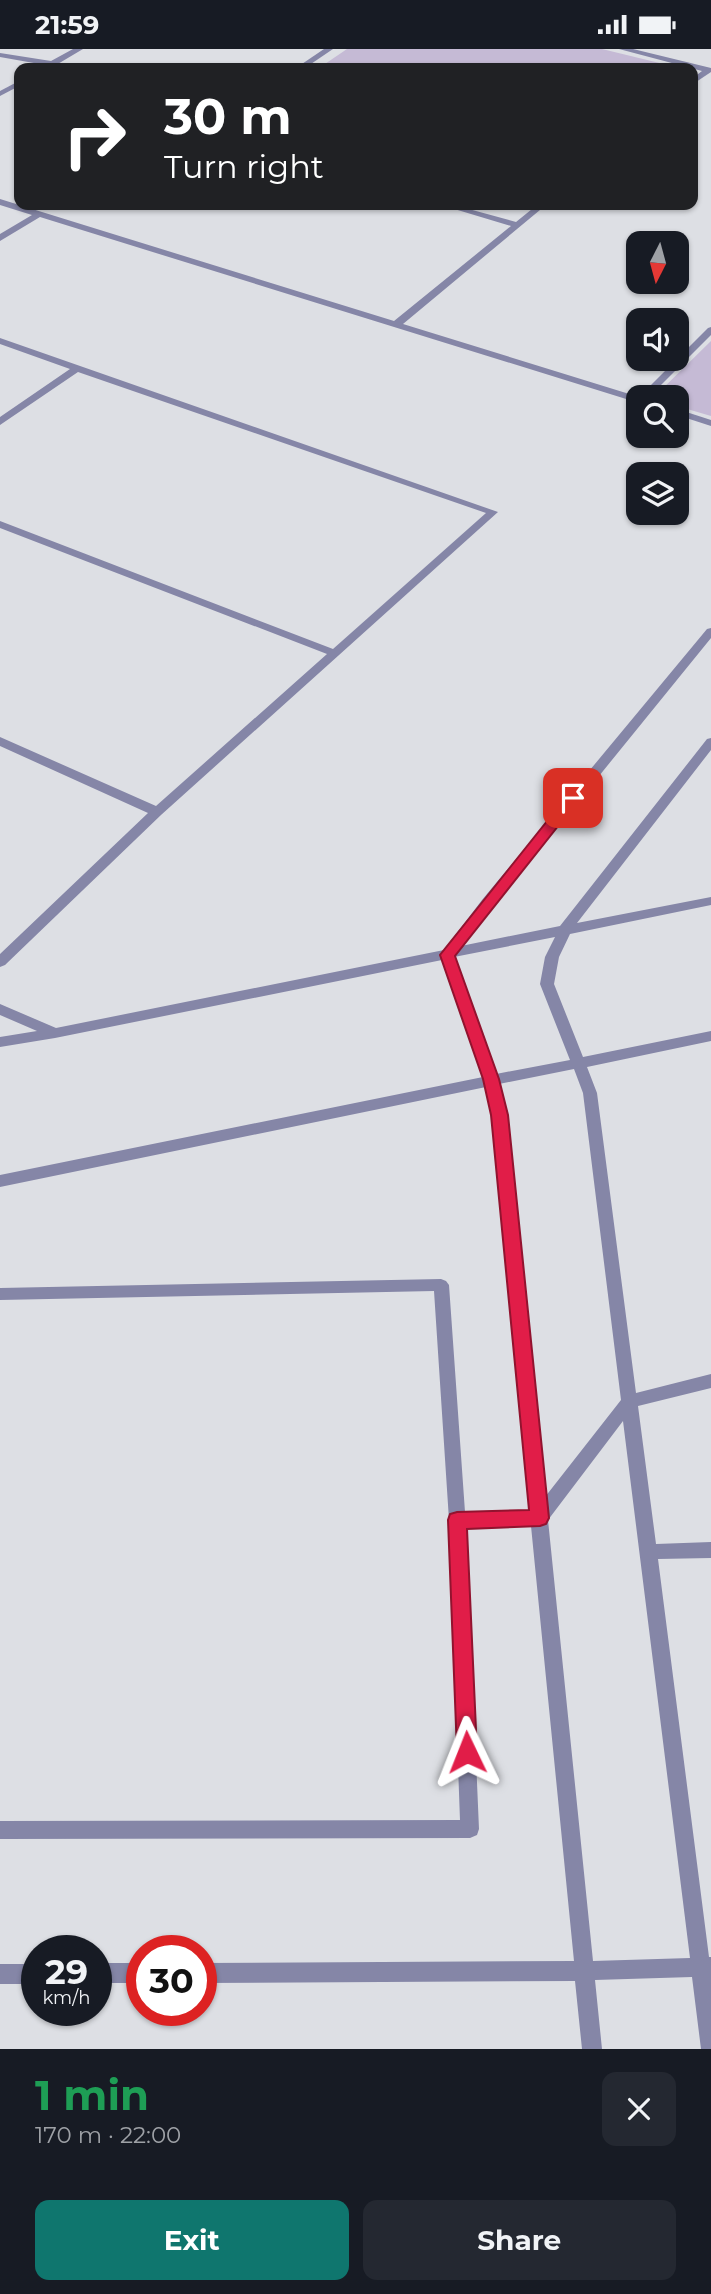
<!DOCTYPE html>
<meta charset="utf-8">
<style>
body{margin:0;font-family:Montserrat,sans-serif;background:#242831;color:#f1f3f6;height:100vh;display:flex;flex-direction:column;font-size:26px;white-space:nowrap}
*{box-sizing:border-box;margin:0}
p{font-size:23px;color:#9ea1a6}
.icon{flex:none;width:38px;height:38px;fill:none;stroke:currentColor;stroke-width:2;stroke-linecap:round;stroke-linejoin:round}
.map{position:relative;height:2000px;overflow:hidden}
.details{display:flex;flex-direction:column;background:#171b24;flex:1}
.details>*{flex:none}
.banner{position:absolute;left:14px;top:14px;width:684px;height:147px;border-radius:14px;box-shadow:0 2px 5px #0004;background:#202124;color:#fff;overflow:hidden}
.needle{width:46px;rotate:186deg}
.controls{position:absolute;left:626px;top:182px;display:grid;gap:14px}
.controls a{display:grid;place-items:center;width:63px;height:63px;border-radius:14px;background:#171b24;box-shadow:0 2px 5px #0004;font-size:35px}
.speed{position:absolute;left:21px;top:1886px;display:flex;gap:14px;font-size:35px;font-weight:700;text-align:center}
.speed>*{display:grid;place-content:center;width:91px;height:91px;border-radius:50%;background:#171b24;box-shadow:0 2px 5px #0004;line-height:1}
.speed small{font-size:18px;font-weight:400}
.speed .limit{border:10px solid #d22;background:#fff;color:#111}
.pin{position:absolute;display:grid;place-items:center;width:60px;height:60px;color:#fff;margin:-30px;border-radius:14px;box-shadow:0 4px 10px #0006}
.me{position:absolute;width:77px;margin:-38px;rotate:358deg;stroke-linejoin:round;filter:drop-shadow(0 0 5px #0008)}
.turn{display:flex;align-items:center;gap:24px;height:147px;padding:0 35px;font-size:32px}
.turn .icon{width:91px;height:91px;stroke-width:2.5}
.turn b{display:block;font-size:49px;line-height:60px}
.round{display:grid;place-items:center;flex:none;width:74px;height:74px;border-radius:14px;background:#242831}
.headline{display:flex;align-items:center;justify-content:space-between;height:119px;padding:0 35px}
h1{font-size:42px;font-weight:700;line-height:52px;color:#1e9e55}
.action{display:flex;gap:14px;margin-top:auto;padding:14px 35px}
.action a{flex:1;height:80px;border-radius:14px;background:#0f766e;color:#fff;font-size:28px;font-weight:700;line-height:80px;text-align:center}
.action a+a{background:#242831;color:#f1f3f6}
.status{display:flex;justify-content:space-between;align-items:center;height:49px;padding:0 35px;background:#171b24;direction:ltr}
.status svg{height:19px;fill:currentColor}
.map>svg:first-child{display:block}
.green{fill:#c5bad5}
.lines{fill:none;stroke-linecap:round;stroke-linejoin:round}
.street{fill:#8586a7;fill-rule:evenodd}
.route{fill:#e11d48;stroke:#92132f;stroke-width:2}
</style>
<div class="status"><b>21:59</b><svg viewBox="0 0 49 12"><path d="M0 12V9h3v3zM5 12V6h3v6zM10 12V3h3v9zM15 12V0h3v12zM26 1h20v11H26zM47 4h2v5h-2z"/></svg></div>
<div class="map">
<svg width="711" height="2000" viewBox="0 0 711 2000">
<rect width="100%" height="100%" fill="#dddfe4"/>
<g class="green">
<path d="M 347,0 L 602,0 L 680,19 L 319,19 Z"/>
<path d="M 711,292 L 711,367 L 677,357 L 677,348 L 654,348 Z"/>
</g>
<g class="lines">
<g class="street">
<path d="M 73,0 L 83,0 L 51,19 L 42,19 L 45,16 L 0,8 L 0,4 L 51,12 Z"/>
<path d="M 324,0 L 333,0 L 305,19 L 296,19 Z"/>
<path d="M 619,0 L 633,0 L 711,19 L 711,23 L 693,35 L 693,29 L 702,22 Z"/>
<path d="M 19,32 L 19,37 L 0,47 L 0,42 Z"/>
<path d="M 0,150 L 394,272 L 511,177 L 441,156 L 454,156 L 516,173 L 537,156 L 546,156 L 403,275 L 639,348 L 708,279 L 711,278 L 711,286 L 649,348 L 639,348 L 639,354 L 40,168 L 0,192 L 0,185 L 32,166 L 0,156 Z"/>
<path d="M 0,289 L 498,463 L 161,766 L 5,916 L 0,918 L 0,905 L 148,764 L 0,697 L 0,688 L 156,757 L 327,605 L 0,479 L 0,472 L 333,600 L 486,464 L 78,323 L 0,376 L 0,368 L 70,320 L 0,295 Z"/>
<path d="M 677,360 L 711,371 L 711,377 L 677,366 Z"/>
<path d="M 711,579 L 711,589 L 461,897 L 560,877 L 707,690 L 711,689 L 711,701 L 577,874 L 711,848 L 711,856 L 570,885 L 559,908 L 554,935 L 583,1008 L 711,982 L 711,992 L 587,1018 L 597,1044 L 636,1344 L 711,1325 L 711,1339 L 638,1357 L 656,1495 L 711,1493 L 711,1509 L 658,1510 L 709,1908 L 711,1908 L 711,2000 L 701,2000 L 692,1928 L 595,1931 L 602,2000 L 582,2000 L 575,1932 L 201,1934 L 201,1914 L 574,1912 L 531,1477 L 466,1478 L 479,1780 L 477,1786 L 470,1789 L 0,1790 L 0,1772 L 460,1771 L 449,1471 L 434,1242 L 0,1251 L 0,1239 L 441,1230 L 446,1232 L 449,1236 L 465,1463 L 530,1462 L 492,1066 L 486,1038 L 0,1138 L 0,1126 L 483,1028 L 442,911 L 55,989 L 0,998 L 0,988 L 37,982 L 0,966 L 0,955 L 56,979 L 444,901 L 482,851 L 707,580 ZM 555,888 L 545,908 L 540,935 L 570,1011 L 496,1025 L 454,908 ZM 574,1020 L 583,1044 L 621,1351 L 545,1448 L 506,1066 L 499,1035 ZM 623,1372 L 690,1909 L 593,1912 L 548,1471 Z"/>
<rect x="96" y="1914" width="46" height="20"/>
<rect x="0" y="1915" width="37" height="20"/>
</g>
</g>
<path class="route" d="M 573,745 L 578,746 L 578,752 L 455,907 L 499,1030 L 508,1066 L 549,1469 L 546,1475 L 540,1477 L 467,1480 L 477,1703 L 474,1710 L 467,1713 L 460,1710 L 457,1703 L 448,1471 L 450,1465 L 457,1463 L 529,1461 L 491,1066 L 483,1030 L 440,906 L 568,746 Z"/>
</svg>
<div class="controls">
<a><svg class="needle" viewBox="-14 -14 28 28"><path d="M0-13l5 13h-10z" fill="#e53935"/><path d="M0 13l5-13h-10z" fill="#9ea1a6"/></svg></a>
<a><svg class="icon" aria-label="sound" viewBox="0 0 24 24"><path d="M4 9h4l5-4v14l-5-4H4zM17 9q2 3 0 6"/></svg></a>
<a><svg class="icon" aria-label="search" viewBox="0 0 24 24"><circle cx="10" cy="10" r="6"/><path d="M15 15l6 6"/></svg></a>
<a><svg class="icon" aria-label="layers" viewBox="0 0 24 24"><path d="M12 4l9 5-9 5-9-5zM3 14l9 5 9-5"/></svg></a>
</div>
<div class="speed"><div>29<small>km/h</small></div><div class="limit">30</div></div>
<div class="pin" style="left:573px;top:749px;background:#d93025"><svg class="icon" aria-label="arrive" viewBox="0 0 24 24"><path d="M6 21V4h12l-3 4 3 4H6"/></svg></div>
<svg class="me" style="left:467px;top:1703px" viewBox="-20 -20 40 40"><path d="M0-17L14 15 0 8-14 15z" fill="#e11d48" stroke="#fff" stroke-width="4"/></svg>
<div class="banner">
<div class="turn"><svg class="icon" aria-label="right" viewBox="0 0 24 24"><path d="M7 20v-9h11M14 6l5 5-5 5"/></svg><div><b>30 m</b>Turn right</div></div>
</div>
</div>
<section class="details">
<div class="headline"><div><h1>1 min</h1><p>170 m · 22:00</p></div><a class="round"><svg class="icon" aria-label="close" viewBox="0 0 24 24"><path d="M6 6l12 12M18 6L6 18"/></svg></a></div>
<div class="action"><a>Exit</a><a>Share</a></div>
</section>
